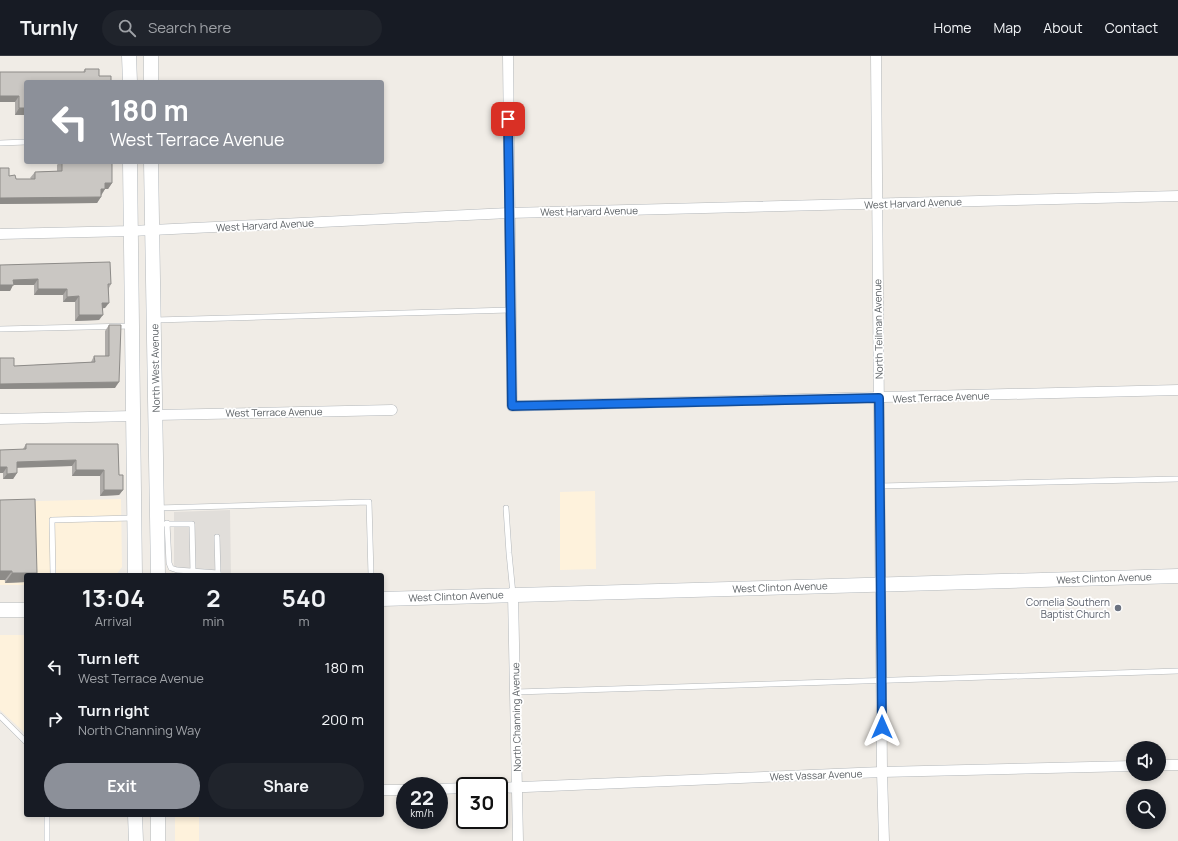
<!DOCTYPE html>
<style>
body{margin:0;font-family:Manrope,sans-serif;background:#20242c;color:#f1f3f6;height:100vh;display:flex;flex-direction:column;font-size:15px;white-space:nowrap}
*{box-sizing:border-box;margin:0}
p{font-size:13px;color:#9ea1a6}
.icon{flex:none;width:22px;height:22px;fill:none;stroke:currentColor;stroke-width:2;stroke-linecap:round;stroke-linejoin:round}
.map{position:relative;flex:1;overflow:hidden}
.side{position:absolute;left:24px;top:517px;width:360px;height:244px;display:flex;flex-direction:column;background:#171b24;border-radius:4px;box-shadow:0 2px 6px #0003}
.side>*{flex:none}
.banner{position:absolute;left:24px;top:24px;width:360px;height:84px;border-radius:4px;box-shadow:0 2px 6px #0003;background:#8c9099;color:#fff;overflow:hidden}
.tools{position:absolute;left:1126px;top:685px;display:grid;gap:8px}
.tools a{display:grid;place-items:center;width:40px;height:40px;border-radius:50%;background:#171b24;box-shadow:0 2px 6px #0003;font-size:20px}
.speed{position:absolute;left:396px;top:721px;display:flex;gap:8px;font-size:20px;font-weight:700;text-align:center}
.speed>*{display:grid;place-content:center;width:52px;height:52px;border-radius:50%;background:#171b24;box-shadow:0 2px 6px #0003;line-height:1}
.speed small{font-size:10px;font-weight:400}
.speed .limit{border:2px solid #111;border-radius:6px;background:#fff;color:#111}
.pin{position:absolute;display:grid;place-items:center;width:34px;height:34px;color:#fff;margin:-17px;border-radius:8px;box-shadow:0 2px 6px #0006}
.me{position:absolute;width:44px;margin:-22px;rotate:0deg;stroke-linejoin:round;filter:drop-shadow(0 0 3px #0008)}
.turn{display:flex;align-items:center;gap:14px;height:84px;padding:0 20px;font-size:18px}
.turn .icon{width:52px;height:52px;stroke-width:2.5}
.turn b{display:block;font-size:28px;line-height:34px}
.eta{display:flex;justify-content:space-evenly;align-items:center;height:68px;text-align:center}
.eta b{font-size:24px;font-weight:700;line-height:28px}
.button{display:flex;gap:8px;margin-top:auto;padding:8px 20px}
.button a{flex:1;height:46px;border-radius:24px;background:#8c9099;color:#fff;font-size:16px;font-weight:700;line-height:46px;text-align:center}
.button a+a{background:#20242c;color:#f1f3f6}
ul{padding:0;list-style:none}
li{display:flex;align-items:center;gap:12px;height:52px;padding:0 20px}
li div{flex:1}
li b{display:block;font-size:15px}
li em{font-style:normal}
header{display:flex;align-items:center;gap:24px;box-sizing:border-box;height:56px;padding:0 20px;background:#171b24;border-bottom:1px solid #363941}
header strong{font-size:19px}
nav{display:flex;gap:22px;margin-inline-start:auto;font-size:14px}
.search{width:280px;height:36px;background:#20242c;display:flex;align-items:center;gap:10px;box-sizing:border-box;padding:0 14px;border-radius:22px;color:#9ea1a6;font-size:15px}
.map>svg:first-child{display:block}
.commercial{fill:#fef2dc}
.industrial{fill:#e1deda}
.lines{fill:none;stroke-linecap:round;stroke-linejoin:round}
.service-casing{stroke:#b3b7ba;stroke-width:6}
.minor-casing{stroke:#b3b7ba;stroke-width:11}
.secondary-casing{stroke:#b4b9bd;stroke-width:15}
.service{stroke:#fff;stroke-width:5}
.minor{stroke:#fff;stroke-width:10}
.secondary{stroke:#fff;stroke-width:14}
.wall{fill:#aeaba8}
.shaded-wall{fill:#8d8b88}
.building{fill:#cac7c3;stroke:#8d8b88}
.route-casing{stroke:#114b97;stroke-width:10}
.route{stroke:#1a73e8;stroke-width:7}
.worship-dot{fill:#6b7280;stroke:#fff;stroke-width:1.5}
.labels{text-anchor:middle;dominant-baseline:central;stroke-width:3.5;stroke-linejoin:round;paint-order:stroke}
.street-label{font-size:10px;fill:#5d6266;stroke:#fff}
.worship-label{font-size:10px;fill:#5b616d;stroke:#fff;text-anchor:end}
</style>
<header>
<strong>Turnly</strong>
<div class="search"><svg class="icon" aria-label="search" viewBox="0 0 24 24"><circle cx="10" cy="10" r="6"/><path d="M15 15l6 6"/></svg>Search here</div>
<nav><a>Home</a><a>Map</a><a>About</a><a>Contact</a></nav>
</header>
<div class="map">
<svg width="1178" height="785" viewBox="0 0 1178 785">
<rect width="100%" height="100%" fill="#f0ece6"/>
<g class="commercial">
<path d="M 595,435 L 596,513 L 560,514 L 560,436 Z"/>
<path d="M 121,443 L 122,511 L 116,519 L 26,519 L 26,529 L 0,529 L 0,446 Z"/>
<path d="M 0,579 L 26,579 L 26,678 L 0,654 Z"/>
<rect x="175" y="759" width="24" height="26"/>
</g>
<path class="industrial" d="M 230,454 L 231,519 L 182,519 L 174,511 L 174,456 Z"/>
<g class="lines">
<g class="service-casing">
<g id="service">
<path d="M 0,87 L 26,86"/>
<path d="M 155,264 L 511,254"/>
<path d="M 0,273 L 131,270"/>
<path d="M 880,430 L 1178,423"/>
<path d="M 157,452 L 369,446 L 371,519"/>
<path d="M 506,452 L 509,497 L 513,538"/>
<path d="M 167,467 L 169,507 L 171,512 L 177,514 L 218,517"/>
<path d="M 165,468 L 192,468 L 193,516"/>
<path d="M 217,481 L 218,519"/>
<path d="M 53,519 L 52,464 L 133,462"/>
<path d="M 516,636 L 1178,615"/>
<path d="M 0,660 L 26,686"/>
<path d="M 47,785 L 47,759"/>
</g>
</g>
<g class="minor-casing">
<g id="minor">
<path d="M 508,0 L 512,350 L 1178,334"/>
<path d="M 876,0 L 882,716 L 884,785"/>
<path d="M 0,178 L 131,175 L 509,157 L 1178,140"/>
<path d="M 156,359 L 392,354"/>
<path d="M 0,363 L 133,360"/>
<path d="M 513,538 L 518,785"/>
<path d="M 1159,709 L 1178,709"/>
<path d="M 499,732 L 882,716 L 1133,710"/>
<path d="M 439,733 L 465,732"/>
<path d="M 382,734 L 405,734"/>
</g>
</g>
<g class="secondary-casing">
<g id="secondary">
<path d="M 129,0 L 130,26"/>
<path d="M 151,0 L 151,26"/>
<path d="M 130,106 L 135,519"/>
<path d="M 151,106 L 158,519"/>
<path d="M 382,543 L 1178,520"/>
<path d="M 0,554 L 26,554"/>
<path d="M 135,759 L 136,785"/>
<path d="M 158,759 L 158,785"/>
</g>
</g>
<use href="#service" class="service"/>
<use href="#minor" class="minor"/>
<use href="#secondary" class="secondary"/>
</g>
<g class="wall">
<path d="M 85,13 L 99,13 L 26,26 L 26,59 L 15,59 L 15,46 L 0,46 L 0,16 L 83,16 Z"/>
<path d="M 59,106 L 112,106 L 112,127 L 108,133 L 105,133 L 97,147 L 0,148 L 0,112 L 9,120 L 16,123 L 31,123 L 30,122 L 35,116 L 57,115 L 57,109 Z"/>
<path d="M 0,209 L 111,228 L 109,232 L 105,252 L 102,252 L 99,264 L 75,265 L 75,246 L 63,246 L 63,239 L 34,239 L 34,229 L 13,229 L 10,235 Z"/>
<path d="M 109,269 L 115,332 L 0,333 L 0,302 L 14,310 L 91,306 L 94,300 L 105,300 L 105,275 Z"/>
<path d="M 26,388 L 118,388 L 119,419 L 123,434 L 119,439 L 100,440 L 100,420 L 72,420 L 72,410 L 17,411 L 17,417 L 13,423 L 3,423 L 3,417 L 0,417 L 23,393 Z"/>
<path d="M 0,444 L 37,517 L 35,519 L 26,519 L 26,526 L 5,527 Z"/>
</g>
<g class="shaded-wall">
<path d="M 0,40 L 19,40 L 15,46 L 0,46 Z"/>
<path d="M 19,52 L 26,52 L 26,59 L 15,59 Z"/>
<path d="M 105,127 L 112,127 L 108,133 L 101,133 Z"/>
<path d="M 101,133 L 105,133 L 101,139 Z"/>
<path d="M 101,141 L 97,147 L 0,148 L 0,142 Z"/>
<path d="M 38,223 L 34,229 L 13,229 L 10,235 L 0,235 L 0,229 L 13,224 Z"/>
<path d="M 38,233 L 67,233 L 63,239 L 34,239 Z"/>
<path d="M 79,240 L 75,246 L 63,246 L 67,241 Z"/>
<path d="M 102,247 L 109,247 L 105,252 L 98,253 Z"/>
<path d="M 79,259 L 103,259 L 99,264 L 75,265 Z"/>
<path d="M 119,326 L 115,332 L 0,333 L 0,328 Z"/>
<path d="M 76,404 L 72,410 L 13,412 L 17,406 Z"/>
<path d="M 0,411 L 7,411 L 3,417 L 0,417 Z"/>
<path d="M 76,414 L 104,414 L 100,420 L 72,420 Z"/>
<path d="M 17,417 L 13,423 L 3,423 L 7,418 Z"/>
<path d="M 104,434 L 123,434 L 119,439 L 100,440 Z"/>
<path d="M 0,515 L 12,515 L 5,524 L 0,524 Z"/>
<path d="M 12,517 L 37,517 L 35,519 L 26,519 L 26,526 L 5,527 Z"/>
</g>
<g class="building">
<path d="M 85,13 L 99,13 L 99,20 L 111,20 L 111,26 L 26,26 L 26,52 L 19,52 L 19,40 L 0,40 L 0,16 L 85,16 Z"/>
<path d="M 62,106 L 112,106 L 112,127 L 105,127 L 105,133 L 101,133 L 101,141 L 0,142 L 0,112 L 9,112 L 9,120 L 15,119 L 16,123 L 35,123 L 35,116 L 62,115 Z"/>
<path d="M 110,206 L 111,228 L 108,228 L 109,247 L 102,247 L 103,259 L 79,259 L 79,240 L 67,241 L 67,233 L 38,233 L 38,223 L 13,224 L 14,229 L 0,229 L 0,209 Z"/>
<path d="M 109,269 L 121,269 L 119,326 L 0,328 L 0,302 L 14,302 L 14,310 L 95,306 L 94,300 L 109,300 Z"/>
<path d="M 26,388 L 118,388 L 119,419 L 123,419 L 123,434 L 104,434 L 104,414 L 76,414 L 76,404 L 17,406 L 17,417 L 7,418 L 7,411 L 0,411 L 0,394 L 26,393 Z"/>
<path d="M 35,443 L 37,517 L 12,517 L 12,515 L 0,515 L 0,444 Z"/>
</g>
<g class="lines">
<g class="route-casing">
<path id="route" d="M 508,63 L 512,350 L 879,342 L 882,671"/>
</g>
<use href="#route" class="route"/>
</g>
<circle class="worship-dot" cx="1118" cy="552" r="4"/>
<g class="labels">
<g class="street-label">
<text transform="translate(913 147) rotate(-2)">West Harvard Avenue</text>
<text transform="translate(589 155) rotate(-1)">West Harvard Avenue</text>
<text transform="translate(265 169) rotate(-3)">West Harvard Avenue</text>
<text transform="translate(878 273) rotate(-91)">North Teilman Avenue</text>
<text transform="translate(155 312) rotate(-91)">North West Avenue</text>
<text transform="translate(941 341) rotate(-2)">West Terrace Avenue</text>
<text transform="translate(274 356) rotate(-1)">West Terrace Avenue</text>
<text transform="translate(1104 522) rotate(-2)">West Clinton Avenue</text>
<text transform="translate(780 531) rotate(-2)">West Clinton Avenue</text>
<text transform="translate(456 540) rotate(-2)">West Clinton Avenue</text>
<text transform="translate(516 661) rotate(-91)">North Channing Avenue</text>
<text transform="translate(816 719) rotate(-2)">West Vassar Avenue</text>
</g>
<g class="worship-label">
<text x="1110" y="546">Cornelia Southern<tspan x="1110" dy="12">Baptist Church</tspan></text>
</g>
</g>
</svg>
<div class="tools">
<a><svg class="icon" aria-label="sound" viewBox="0 0 24 24"><path d="M4 9h4l5-4v14l-5-4H4zM17 9q2 3 0 6"/></svg></a>
<a><svg class="icon" aria-label="search" viewBox="0 0 24 24"><circle cx="10" cy="10" r="6"/><path d="M15 15l6 6"/></svg></a>
</div>
<div class="speed"><div>22<small>km/h</small></div><div class="limit">30</div></div>
<div class="pin" style="left:508px;top:63px;background:#d93025"><svg class="icon" aria-label="arrive" viewBox="0 0 24 24"><path d="M6 21V4h12l-3 4 3 4H6"/></svg></div>
<svg class="me" style="left:882px;top:671px" viewBox="-20 -20 40 40"><path d="M0-17L14 15 0 8-14 15z" fill="#1a73e8" stroke="#fff" stroke-width="4"/></svg>
<div class="banner">
<div class="turn"><svg class="icon" aria-label="left" viewBox="0 0 24 24"><path d="M17 20v-9H6M10 6l-5 5 5 5"/></svg><div><b>180 m</b>West Terrace Avenue</div></div>
</div>
<section class="side">
<div class="eta">
<div><b>13:04</b><p>Arrival</p></div>
<div><b>2</b><p>min</p></div>
<div><b>540</b><p>m</p></div>
</div>
<ul>
<li><svg class="icon" aria-label="left" viewBox="0 0 24 24"><path d="M17 20v-9H6M10 6l-5 5 5 5"/></svg><div><b>Turn left</b><p>West Terrace Avenue</p></div><em>180 m</em></li>
<li><svg class="icon" aria-label="right" viewBox="0 0 24 24"><path d="M7 20v-9h11M14 6l5 5-5 5"/></svg><div><b>Turn right</b><p>North Channing Way</p></div><em>200 m</em></li>
</ul>
<div class="button"><a>Exit</a><a>Share</a></div>
</section>
</div>
